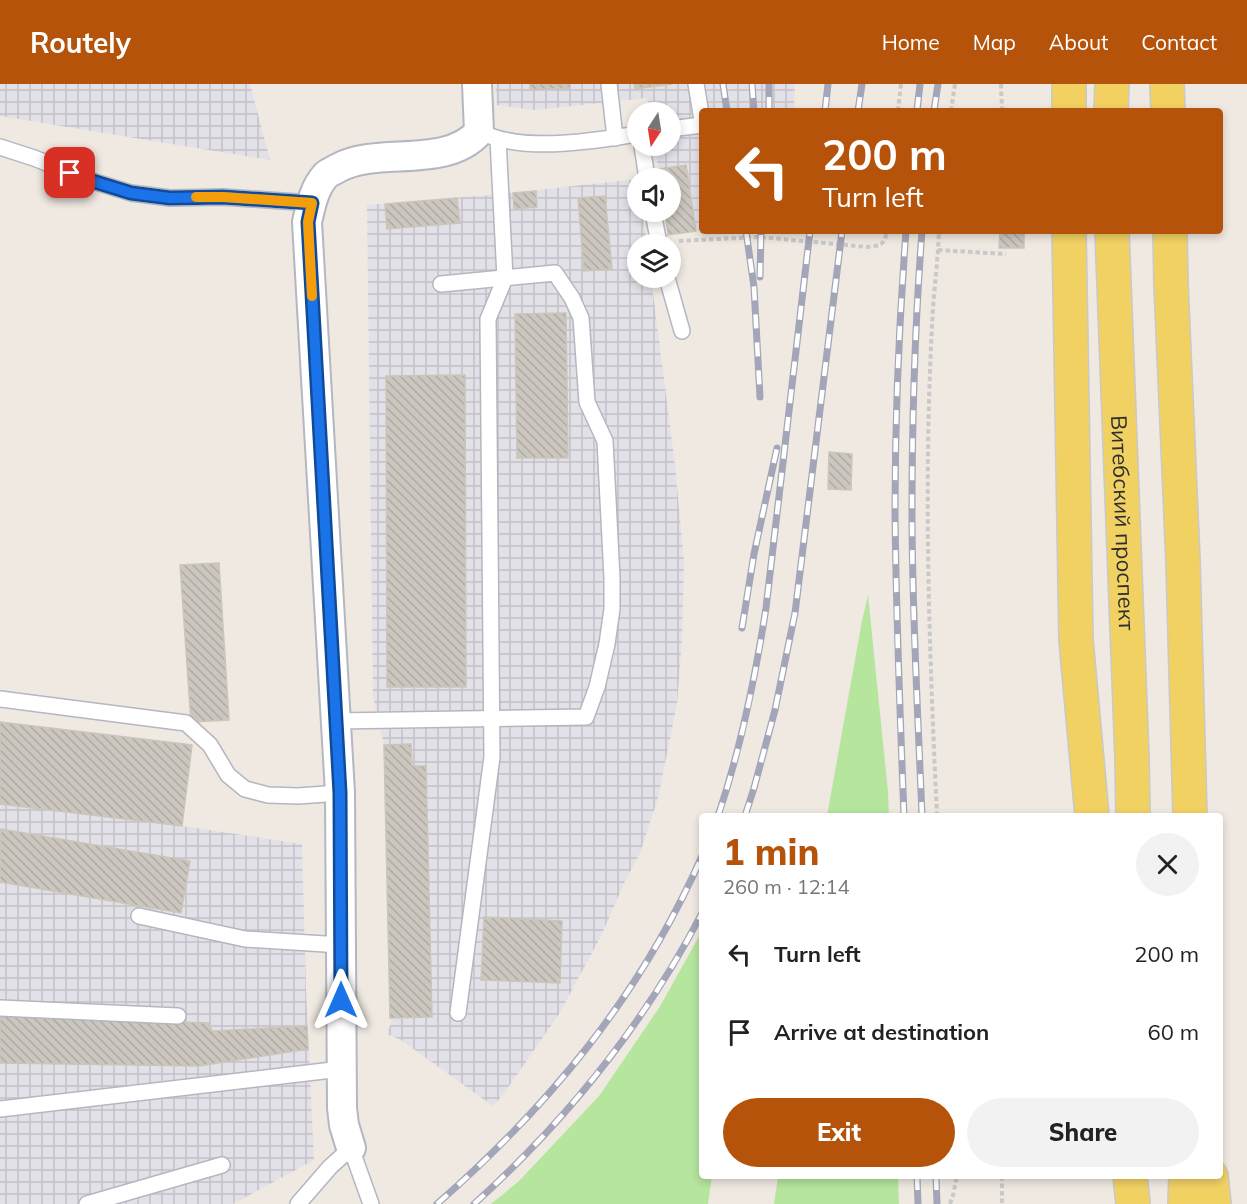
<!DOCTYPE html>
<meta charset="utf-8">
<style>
body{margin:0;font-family:Mulish,sans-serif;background:#f2f2f2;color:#222;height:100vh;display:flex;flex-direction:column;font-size:22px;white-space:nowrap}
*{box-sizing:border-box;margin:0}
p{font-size:20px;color:#767676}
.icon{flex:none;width:33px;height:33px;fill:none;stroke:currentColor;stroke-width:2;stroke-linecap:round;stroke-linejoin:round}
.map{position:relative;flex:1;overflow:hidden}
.panel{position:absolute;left:699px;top:729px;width:524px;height:366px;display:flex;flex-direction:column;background:#fff;border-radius:6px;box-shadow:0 3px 9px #0003}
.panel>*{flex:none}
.banner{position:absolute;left:699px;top:24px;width:524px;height:126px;border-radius:6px;box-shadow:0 3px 9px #0003;background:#b45309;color:#fff;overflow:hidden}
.needle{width:39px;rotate:192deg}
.controls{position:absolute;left:627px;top:18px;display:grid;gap:12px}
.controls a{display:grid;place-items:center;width:54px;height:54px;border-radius:50%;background:#fff;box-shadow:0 3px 9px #0003;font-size:30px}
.pin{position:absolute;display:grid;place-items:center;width:51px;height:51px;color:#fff;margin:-26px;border-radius:12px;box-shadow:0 3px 9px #0006}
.me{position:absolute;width:66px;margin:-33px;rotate:0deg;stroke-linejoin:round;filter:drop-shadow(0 0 4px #0008)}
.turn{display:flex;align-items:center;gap:21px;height:126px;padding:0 24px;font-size:27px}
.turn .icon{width:78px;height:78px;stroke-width:2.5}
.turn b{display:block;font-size:42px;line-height:51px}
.round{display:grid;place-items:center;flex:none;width:63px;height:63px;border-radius:32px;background:#f2f2f2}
.head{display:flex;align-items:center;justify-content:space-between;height:102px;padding:0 24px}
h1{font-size:36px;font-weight:800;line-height:45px;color:#b45309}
.button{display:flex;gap:12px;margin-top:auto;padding:12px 24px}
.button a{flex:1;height:69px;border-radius:36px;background:#b45309;color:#fff;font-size:24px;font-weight:800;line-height:69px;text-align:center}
.button a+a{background:#f2f2f2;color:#222}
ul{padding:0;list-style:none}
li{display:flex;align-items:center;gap:18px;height:78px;padding:0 24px}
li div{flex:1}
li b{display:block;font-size:22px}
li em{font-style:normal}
header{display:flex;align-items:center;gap:36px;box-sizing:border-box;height:84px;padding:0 30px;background:#b45309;color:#fff}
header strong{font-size:28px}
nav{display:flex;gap:33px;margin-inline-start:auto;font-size:21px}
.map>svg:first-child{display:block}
.industrial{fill:url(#industrial-grid)}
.grass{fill:#b6e59e}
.building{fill:url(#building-back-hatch);stroke:#cbc5ba;stroke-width:1.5}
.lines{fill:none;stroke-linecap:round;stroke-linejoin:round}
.lane-casing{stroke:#b4b7c1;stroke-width:18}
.street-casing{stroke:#b4b7c1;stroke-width:32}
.primary-casing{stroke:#c9c9c9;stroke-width:36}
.path{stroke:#c9c9c9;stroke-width:4;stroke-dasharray:4.5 3;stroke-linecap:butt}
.lane{stroke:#fff;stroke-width:15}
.street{stroke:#fff;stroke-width:28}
.primary{stroke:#f2d163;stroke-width:33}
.rail-casing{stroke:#a3a6b8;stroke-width:7}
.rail{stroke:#fff;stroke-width:4.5;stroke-dasharray:14;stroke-linecap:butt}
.route-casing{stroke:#114b97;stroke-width:15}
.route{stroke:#1a73e8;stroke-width:10}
.slow{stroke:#f59e0b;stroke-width:10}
.labels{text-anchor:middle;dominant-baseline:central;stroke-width:4.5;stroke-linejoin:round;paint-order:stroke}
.street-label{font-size:22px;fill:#2e2e2e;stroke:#fff}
</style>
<header>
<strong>Routely</strong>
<nav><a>Home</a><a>Map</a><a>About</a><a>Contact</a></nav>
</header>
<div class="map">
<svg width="1247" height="1120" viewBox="0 0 1247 1120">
<defs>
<pattern id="industrial-grid" width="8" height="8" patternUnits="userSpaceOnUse" patternTransform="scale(1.5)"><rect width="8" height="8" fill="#e3e1e8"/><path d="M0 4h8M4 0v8" fill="none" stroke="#c3c1c7"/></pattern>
<pattern id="building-back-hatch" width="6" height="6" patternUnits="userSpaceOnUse" patternTransform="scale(1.5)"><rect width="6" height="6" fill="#cbc7bf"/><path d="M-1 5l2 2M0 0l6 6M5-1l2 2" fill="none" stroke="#afaba4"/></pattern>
</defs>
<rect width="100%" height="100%" fill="#efe9e1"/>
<g class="industrial">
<path d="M 0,0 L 250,0 L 270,76 L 0,32 Z"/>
<path d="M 495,0 L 795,0 L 794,27 L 702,27 L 702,147 L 767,147 L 696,147 L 668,151 L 665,128 L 670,128 L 670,94 L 660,94 L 655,62 L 670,62 L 670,28 L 650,28 L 647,14 L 535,26 L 497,21 Z"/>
<path d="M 637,95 L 638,128 L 642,128 L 647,160 L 638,160 L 638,194 L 651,194 L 675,381 L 684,478 L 682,555 L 677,620 L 658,714 L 640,769 L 626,795 L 601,852 L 559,930 L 505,1008 L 493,1022 L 401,956 L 387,950 L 392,937 L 390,934 L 384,661 L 373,612 L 367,121 L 501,110 Z"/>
<path d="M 0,720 L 182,742 L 302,760 L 306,906 L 314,1076 L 233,1120 L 0,1120 Z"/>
</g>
<g class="grass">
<path d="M 868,511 L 888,708 L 889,732 L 827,732 L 862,537 Z"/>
<path d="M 702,847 L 702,1092 L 712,1092 L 708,1120 L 491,1120 L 519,1097 L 599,1012 L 659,924 Z"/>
<path d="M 778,1092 L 898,1092 L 899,1120 L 774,1120 Z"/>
</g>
<g class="building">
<path d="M 530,0 L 570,0 L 570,4 L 530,6 Z"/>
<path d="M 634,0 L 672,0 L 635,5 Z"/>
<path d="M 686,81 L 696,147 L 668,151 L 665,128 L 670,128 L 670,94 L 660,94 L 659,85 Z"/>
<path d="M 536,107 L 537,123 L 514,125 L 513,109 Z"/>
<path d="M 605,112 L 612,185 L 584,187 L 578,114 Z"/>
<path d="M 457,114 L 460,139 L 387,145 L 385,120 Z"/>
<path d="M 1000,147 L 1024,147 L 1024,164 L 999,164 Z"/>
<path d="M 566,229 L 568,374 L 517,374 L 515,230 Z"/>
<path d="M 465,291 L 466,603 L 387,603 L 386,292 Z"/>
<path d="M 829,368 L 852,370 L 851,406 L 828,405 Z"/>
<path d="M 219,479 L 229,636 L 191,638 L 180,481 Z"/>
<path d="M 0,638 L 192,661 L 182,742 L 0,720 Z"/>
<path d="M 411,660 L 412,682 L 426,682 L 432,933 L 390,934 L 384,661 Z"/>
<path d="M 1,745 L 190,777 L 181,829 L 0,798 Z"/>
<path d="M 484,833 L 562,837 L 560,899 L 481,896 Z"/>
<path d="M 0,932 L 209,939 L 212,947 L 307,942 L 308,965 L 199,982 L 0,979 Z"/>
</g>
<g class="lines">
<g class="lane-casing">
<g id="lane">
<path d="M 609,0 L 615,54"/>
<path d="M 696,0 L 702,36"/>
<path d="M 670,45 L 702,41"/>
<path d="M 490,52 C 532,67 594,57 638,50"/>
<path d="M 642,62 L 647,94"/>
<path d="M 0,63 L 34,74 L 89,96 L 131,109 L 170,114 L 223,113 L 312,119"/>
<path d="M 653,128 L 659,160"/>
<path d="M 667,194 L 682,247"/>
<path d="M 0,615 L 186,639 L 210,661 L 228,691 L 245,705 L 268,711 L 298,712 L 340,709"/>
<path d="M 336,637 L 586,633 L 597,603 L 607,560 L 612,525 L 612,494 L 605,357 L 587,318 L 581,234 L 572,214 L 555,189 L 441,200"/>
<path d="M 139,832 L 245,855 L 341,861"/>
<path d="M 0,924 L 178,932"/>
<path d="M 458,929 L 492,673 L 488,235 L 505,194 L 498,55"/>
<path d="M 0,1025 L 341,985"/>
<path d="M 87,1120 L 222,1081"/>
<path d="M 298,1120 L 330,1083 L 351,1064 L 371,1120"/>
</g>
</g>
<g class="street-casing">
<path id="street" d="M 351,1064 L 344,1041 L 342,1024 L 340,709 L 307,138 C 311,121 314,104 326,91 C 329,88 335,86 338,84 C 378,62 445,86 479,48 L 477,0"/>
</g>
<g class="primary-casing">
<g id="primary">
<path d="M 1167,0 L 1168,27"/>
<path d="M 1069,27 L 1069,0"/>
<path d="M 1111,27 L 1112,0"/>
<path d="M 1069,147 L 1076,556 L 1092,732"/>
<path id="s1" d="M 1112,147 L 1132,674 L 1133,732"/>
<path d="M 1170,147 L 1171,200 L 1183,477 L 1190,732"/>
<path d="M 1130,1092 L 1133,1120"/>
<path d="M 1211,1092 L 1214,1120"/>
<path d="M 1185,1120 L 1186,1092"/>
</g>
</g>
<g class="path">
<path d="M 1001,0 L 1002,27"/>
<path d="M 898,27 L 901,0"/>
<path d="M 951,27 L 955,0"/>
<path d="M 679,157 L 759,153 L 867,163 C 881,161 884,162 887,147"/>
<path d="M 938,166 L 1006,170"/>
<path d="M 937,732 C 929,563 923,393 933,224 C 935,198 938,173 939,147"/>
<path d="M 1002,1092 L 1002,1120"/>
<path d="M 950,1120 L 953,1111 L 957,1092"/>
</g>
<use href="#lane" class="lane"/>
<use href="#street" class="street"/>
<use href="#primary" class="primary"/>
<g class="rail-casing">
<g id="rail">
<path d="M 723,0 L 727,27"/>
<path d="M 752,0 L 754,27"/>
<path d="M 769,27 L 769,0"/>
<path d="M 825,27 L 828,0"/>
<path d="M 858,27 L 862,0"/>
<path d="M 917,27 L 920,0"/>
<path d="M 934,27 L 938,0"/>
<path d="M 746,147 L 754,203 L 760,313"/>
<path d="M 760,193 L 761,147"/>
<path d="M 742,544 L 754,470 L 777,364"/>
<path d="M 718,732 C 741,664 755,595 766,524 L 810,147"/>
<path d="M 745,732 L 754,704 L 775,626 L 795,529 L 842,147"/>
<path d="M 904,732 C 900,631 896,529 895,428 C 895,334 899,240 906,147"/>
<path d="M 922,732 C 918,631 912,529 912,428 C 912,334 915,240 922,147"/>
<path d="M 917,1092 L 918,1120"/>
<path d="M 936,1092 L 937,1120"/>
<path d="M 437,1120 C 550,1021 641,911 702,772"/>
<path d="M 474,1120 C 566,1037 645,939 702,829"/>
</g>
</g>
<use href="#rail" class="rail"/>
</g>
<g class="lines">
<g class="route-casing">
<path id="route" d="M 70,89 L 89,96 L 131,109 L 170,114 L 223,113 L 312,119 L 308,138 L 340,709 L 341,916"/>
</g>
<use href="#route" class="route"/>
<path class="slow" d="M 196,113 L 223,113 L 312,119 L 308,138 L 312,212"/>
</g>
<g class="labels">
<g class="street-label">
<text stroke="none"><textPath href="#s1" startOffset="292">Витебский проспект</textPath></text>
</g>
</g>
</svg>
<div class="controls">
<a><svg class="needle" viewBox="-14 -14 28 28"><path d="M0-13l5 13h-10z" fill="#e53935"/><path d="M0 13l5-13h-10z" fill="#767676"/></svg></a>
<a><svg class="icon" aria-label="sound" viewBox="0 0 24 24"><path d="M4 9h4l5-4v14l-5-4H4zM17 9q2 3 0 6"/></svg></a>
<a><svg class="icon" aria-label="layers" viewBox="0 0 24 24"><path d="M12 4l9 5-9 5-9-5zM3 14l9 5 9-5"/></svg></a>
</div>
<div class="pin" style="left:70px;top:89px;background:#d93025"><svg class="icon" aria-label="arrive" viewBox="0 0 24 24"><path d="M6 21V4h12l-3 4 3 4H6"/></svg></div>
<svg class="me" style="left:341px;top:916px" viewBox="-20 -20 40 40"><path d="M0-17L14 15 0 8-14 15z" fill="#1a73e8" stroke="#fff" stroke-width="4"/></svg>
<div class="banner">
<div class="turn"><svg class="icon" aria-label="left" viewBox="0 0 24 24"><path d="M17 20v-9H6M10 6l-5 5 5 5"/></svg><div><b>200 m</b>Turn left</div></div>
</div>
<section class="panel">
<div class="head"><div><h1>1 min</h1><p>260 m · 12:14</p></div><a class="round"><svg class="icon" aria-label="close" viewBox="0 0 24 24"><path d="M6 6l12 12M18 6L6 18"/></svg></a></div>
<ul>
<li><svg class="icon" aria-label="left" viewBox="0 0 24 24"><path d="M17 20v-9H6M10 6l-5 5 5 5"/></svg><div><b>Turn left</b></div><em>200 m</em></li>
<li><svg class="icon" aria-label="arrive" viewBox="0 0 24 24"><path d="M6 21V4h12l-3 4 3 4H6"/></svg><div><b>Arrive at destination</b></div><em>60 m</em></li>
</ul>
<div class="button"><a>Exit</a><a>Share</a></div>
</section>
</div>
